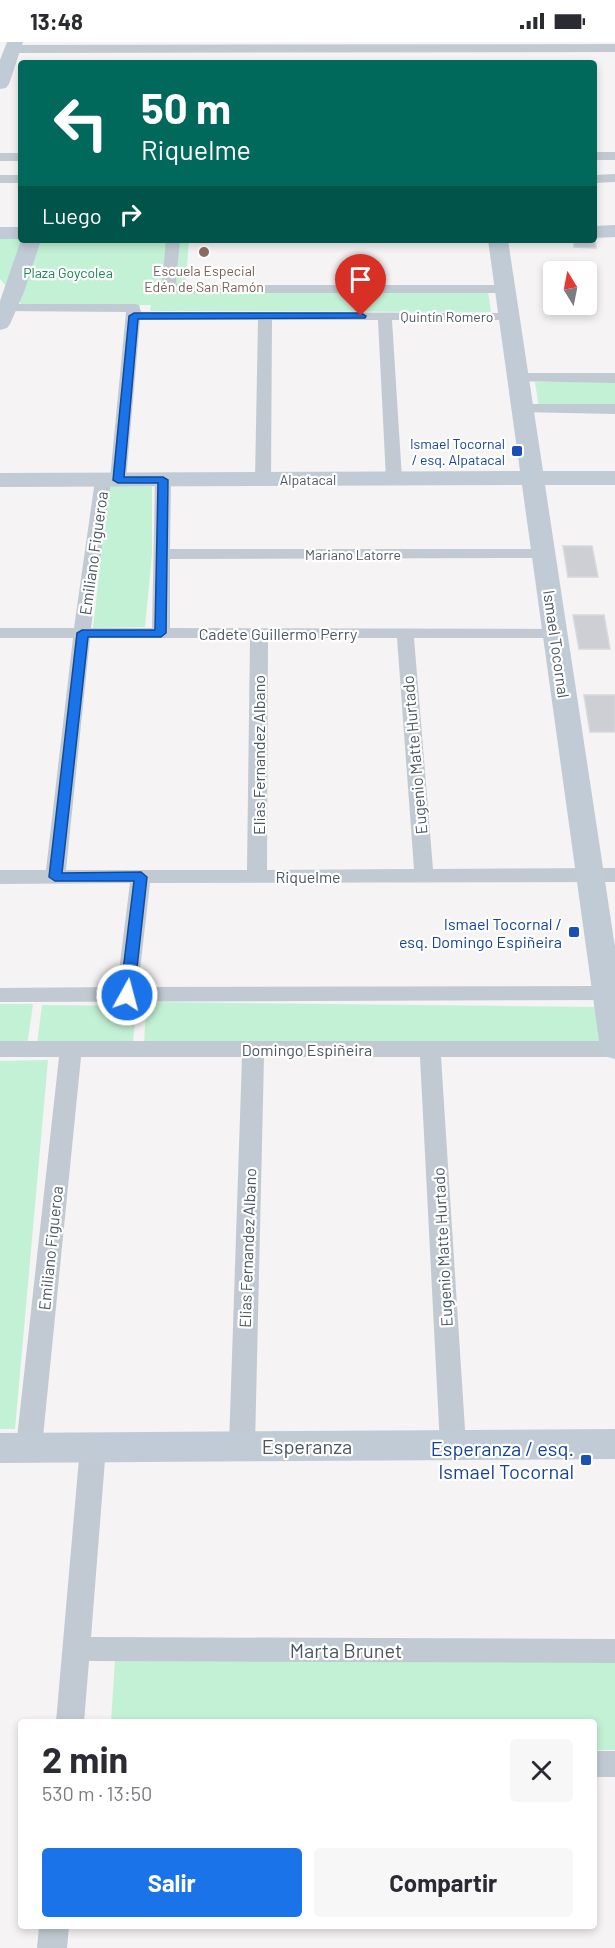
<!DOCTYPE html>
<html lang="es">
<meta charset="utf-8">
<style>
body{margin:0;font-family:Barlow,sans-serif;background:#f7f7f7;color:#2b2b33;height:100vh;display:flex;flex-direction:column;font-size:22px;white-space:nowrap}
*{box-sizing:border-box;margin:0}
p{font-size:20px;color:#7c7c81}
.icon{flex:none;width:33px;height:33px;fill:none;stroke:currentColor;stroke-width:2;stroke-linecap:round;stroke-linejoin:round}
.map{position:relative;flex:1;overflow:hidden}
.drawer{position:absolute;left:18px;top:1677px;width:579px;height:210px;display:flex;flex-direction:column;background:#fff;border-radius:6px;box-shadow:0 3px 9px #0003}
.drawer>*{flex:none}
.top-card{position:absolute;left:18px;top:18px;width:579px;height:183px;border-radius:6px;box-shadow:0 3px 9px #0003;background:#00695c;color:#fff;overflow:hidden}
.needle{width:39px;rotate:350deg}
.buttons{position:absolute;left:543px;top:219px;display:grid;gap:12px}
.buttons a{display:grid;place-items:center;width:54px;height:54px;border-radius:6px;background:#fff;box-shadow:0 3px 9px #0003;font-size:30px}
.pin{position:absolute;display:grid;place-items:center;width:51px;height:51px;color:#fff;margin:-62px -26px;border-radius:50% 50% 50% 0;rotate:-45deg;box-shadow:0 0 6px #0007}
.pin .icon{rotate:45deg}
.me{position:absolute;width:66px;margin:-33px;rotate:7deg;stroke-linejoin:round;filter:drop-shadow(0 0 4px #0008)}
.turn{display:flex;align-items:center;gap:21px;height:126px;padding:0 24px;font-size:27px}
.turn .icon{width:78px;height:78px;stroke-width:2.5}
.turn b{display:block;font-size:42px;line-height:51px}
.then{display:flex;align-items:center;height:57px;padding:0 24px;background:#0003;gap:12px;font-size:22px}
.round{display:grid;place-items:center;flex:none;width:63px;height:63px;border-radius:6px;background:#f7f7f7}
.headline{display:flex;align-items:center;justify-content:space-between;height:102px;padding:0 24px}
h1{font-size:36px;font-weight:700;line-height:45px}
.cta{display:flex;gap:12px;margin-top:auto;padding:12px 24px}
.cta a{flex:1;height:69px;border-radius:6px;background:#1a73e8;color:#fff;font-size:24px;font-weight:700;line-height:69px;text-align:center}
.cta a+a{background:#f7f7f7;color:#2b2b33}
.status{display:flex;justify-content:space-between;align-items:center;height:42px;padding:0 30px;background:#fff;direction:ltr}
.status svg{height:16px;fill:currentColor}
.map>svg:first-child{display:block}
.green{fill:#c3f1d5}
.building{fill:#cdcfd5;stroke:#d7d9de;stroke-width:1.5}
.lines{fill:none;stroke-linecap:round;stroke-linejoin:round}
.street{fill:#c1cad2;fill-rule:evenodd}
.secondary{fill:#c1cbd6;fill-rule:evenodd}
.route{fill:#1a73e8;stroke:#114b97;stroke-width:1.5}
.education-dot{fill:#8d6e63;stroke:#fff;stroke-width:2}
.transit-dot{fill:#1a4fb4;stroke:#fff;stroke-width:2}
.labels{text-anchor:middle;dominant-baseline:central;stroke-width:4.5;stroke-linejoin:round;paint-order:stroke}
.far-education-label{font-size:14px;fill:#785e54;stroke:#fff}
.far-park-label{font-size:14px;fill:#17864f;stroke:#fff}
.far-street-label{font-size:14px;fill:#4a5661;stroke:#fff}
.far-transit-label{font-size:14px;fill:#164399;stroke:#fff;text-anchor:end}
.street-label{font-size:16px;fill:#4a5661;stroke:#fff}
.transit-label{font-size:16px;fill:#164399;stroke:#fff;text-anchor:end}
.near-street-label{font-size:20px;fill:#4a5661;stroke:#fff}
.near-transit-label{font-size:20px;fill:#164399;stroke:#fff;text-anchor:end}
</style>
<div class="status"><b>13:48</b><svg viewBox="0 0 49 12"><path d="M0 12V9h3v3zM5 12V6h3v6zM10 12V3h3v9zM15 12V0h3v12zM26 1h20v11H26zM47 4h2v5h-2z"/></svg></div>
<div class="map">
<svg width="615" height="1906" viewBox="0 0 615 1906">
<rect width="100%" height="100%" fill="#f5f3f3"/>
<g class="green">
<path d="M 0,196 L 189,198 L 185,248 L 488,249 L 491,270 L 150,269 L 151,263 L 22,263 L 0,237 Z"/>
<path d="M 615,339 L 615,365 L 539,366 L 535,340 Z"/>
<path d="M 109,444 L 152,445 L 152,512 L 145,585 L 93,586 Z"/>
<path d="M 146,960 L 598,965 L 600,1001 L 144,1005 Z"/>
<path d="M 0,962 L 33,962 L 27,1004 L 0,1004 Z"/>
<path d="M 42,963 L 136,964 L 133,1002 L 37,1002 Z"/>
<path d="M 48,1018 L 15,1387 L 0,1387 L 0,1019 Z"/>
<path d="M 615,1617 L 615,1708 L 594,1708 L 594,1680 L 111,1680 L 115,1618 Z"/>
</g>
<g class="building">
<path d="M 595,196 L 596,206 L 574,205 L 574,198 L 594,198 Z"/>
<path d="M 563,504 L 592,504 L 598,535 L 568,535 Z"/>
<path d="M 573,573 L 604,573 L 610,607 L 579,607 Z"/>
<path d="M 584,653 L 615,653 L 615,690 L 590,690 Z"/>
</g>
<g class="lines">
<g class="street">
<path d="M 615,2 L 615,10 L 13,11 L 7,7 L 13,3 Z"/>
<rect x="594" y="110" width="21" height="8"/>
<rect x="0" y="111" width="21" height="8"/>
<path d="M 615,132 L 615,140 L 594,141 L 594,133 Z"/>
<rect x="0" y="133" width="21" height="8"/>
<path d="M 166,198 L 180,198 L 176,241 L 178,243 L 505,243 L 512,247 L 505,251 L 175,251 L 162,243 Z"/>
<path d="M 5,262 L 134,262 L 139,263 L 141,270 L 514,271 L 516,274 L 514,277 L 509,278 L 392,278 L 402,437 L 394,442 L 386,437 L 378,278 L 272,278 L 271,437 L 263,442 L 255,437 L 258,278 L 140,278 L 126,438 L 118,443 L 111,439 L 91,586 L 152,586 L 155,438 L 163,433 L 171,438 L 170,507 L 551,507 L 553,511 L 545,516 L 170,517 L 170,586 L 562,587 L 565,591 L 562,595 L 556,596 L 414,596 L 433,827 L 615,826 L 615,840 L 150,841 L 138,945 L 607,944 L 615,947 L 614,956 L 607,958 L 0,960 L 0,946 L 117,945 L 130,841 L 0,842 L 0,828 L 46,828 L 73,596 L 0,596 L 0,586 L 74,586 L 95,438 L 103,433 L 110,437 L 126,270 L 0,269 L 0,263 ZM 90,596 L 250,596 L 247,828 L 66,828 ZM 268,596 L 397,596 L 414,827 L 267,828 Z"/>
<path d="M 519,331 L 615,331 L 615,341 L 514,339 L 511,336 L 514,333 Z"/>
<path d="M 523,362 L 615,362 L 615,372 L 518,370 L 515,367 L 518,364 Z"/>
<path d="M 0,999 L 615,999 L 615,1015 L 441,1015 L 466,1403 L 462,1411 L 453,1414 L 444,1411 L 440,1403 L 420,1015 L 264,1015 L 255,1404 L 251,1412 L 242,1415 L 233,1412 L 229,1404 L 242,1015 L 81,1015 L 42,1405 L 38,1413 L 29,1416 L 20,1413 L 16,1405 L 59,1015 L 0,1015 Z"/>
<path d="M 93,1394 L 102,1397 L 106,1405 L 91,1595 L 615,1597 L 615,1621 L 89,1619 L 84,1680 L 56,1680 L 80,1405 L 84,1397 Z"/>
<rect x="594" y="1709" width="21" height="26"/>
<path d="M 39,1884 L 69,1884 L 67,1906 L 37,1906 Z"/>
</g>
<g class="secondary">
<path d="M 7,0 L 23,0 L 9,42 L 6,46 L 0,47 L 0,18 Z"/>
<path d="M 615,183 L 615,195 L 594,196 L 594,184 Z"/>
<rect x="0" y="185" width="21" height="12"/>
<path d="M 21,198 L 41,198 L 24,250 L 10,282 L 7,286 L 0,288 L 0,259 Z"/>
<path d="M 488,198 L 508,198 L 543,429 L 615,429 L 615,443 L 545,443 L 615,905 L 615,1017 L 604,1014 L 600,1006 L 522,443 L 0,445 L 0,431 L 520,429 Z"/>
<path d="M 615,1387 L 615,1417 L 0,1421 L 0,1391 Z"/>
</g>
</g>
<path class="route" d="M 361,271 L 366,274 L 365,276 L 138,277 L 124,435 L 163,435 L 168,438 L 166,591 L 161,595 L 88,595 L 62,831 L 141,830 L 147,835 L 134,953 L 127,958 L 122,956 L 120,953 L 134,839 L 55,839 L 49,835 L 77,591 L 82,588 L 155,588 L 158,441 L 118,441 L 113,438 L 129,274 L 134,271 Z"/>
<circle class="education-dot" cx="204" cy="210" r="6"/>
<g class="transit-dot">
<rect x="511" y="403" width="12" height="12" rx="3"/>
<rect x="568" y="884" width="12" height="12" rx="3"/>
<rect x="580" y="1412" width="12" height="12" rx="3"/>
</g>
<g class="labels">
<g class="far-education-label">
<text x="204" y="228">Escuela Especial<tspan x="204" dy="16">Edén de San Ramón</tspan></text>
</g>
<g class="far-park-label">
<text x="68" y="230">Plaza Goycolea</text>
</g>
<g class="far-street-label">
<text x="447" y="274">Quintín Romero</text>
<text x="308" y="437">Alpatacal</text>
<text x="353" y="512">Mariano Latorre</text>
</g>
<g class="far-transit-label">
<text x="505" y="401">Ismael Tocornal<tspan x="505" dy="16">/ esq. Alpatacal</tspan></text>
</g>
<g class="street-label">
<text transform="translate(93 511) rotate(-82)">Emiliano Figueroa</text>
<text x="278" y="591">Cadete Guillermo Perry</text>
<text transform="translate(557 602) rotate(82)">Ismael Tocornal</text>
<text transform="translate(258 713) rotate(-90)">Elias Fernandez Albano</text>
<text transform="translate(414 713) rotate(-95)">Eugenio Matte Hurtado</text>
<text x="308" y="834">Riquelme</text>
<text x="307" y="1007">Domingo Espiñeira</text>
<text transform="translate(442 1205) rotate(-93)">Eugenio Matte Hurtado</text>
<text transform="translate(50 1206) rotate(-84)">Emiliano Figueroa</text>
<text transform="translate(247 1206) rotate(-88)">Elias Fernandez Albano</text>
</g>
<g class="transit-label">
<text x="562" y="881">Ismael Tocornal /<tspan x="562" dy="18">esq. Domingo Espiñeira</tspan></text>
</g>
<g class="near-street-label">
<text x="307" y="1404">Esperanza</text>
<text x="346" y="1608">Marta Brunet</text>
</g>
<g class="near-transit-label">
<text x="574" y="1406">Esperanza / esq.<tspan x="574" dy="23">Ismael Tocornal</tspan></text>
</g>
</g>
</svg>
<div class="buttons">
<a><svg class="needle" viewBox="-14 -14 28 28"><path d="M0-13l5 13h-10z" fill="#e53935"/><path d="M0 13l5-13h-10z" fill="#7c7c81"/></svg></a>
</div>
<div class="pin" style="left:361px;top:274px;background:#d93025"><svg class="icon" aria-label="arrive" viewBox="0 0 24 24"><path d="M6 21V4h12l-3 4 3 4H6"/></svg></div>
<svg class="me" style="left:127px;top:953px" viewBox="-20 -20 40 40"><circle r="17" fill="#1a73e8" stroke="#fff" stroke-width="3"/><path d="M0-11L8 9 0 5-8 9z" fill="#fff"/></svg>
<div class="top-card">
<div class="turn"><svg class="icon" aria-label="left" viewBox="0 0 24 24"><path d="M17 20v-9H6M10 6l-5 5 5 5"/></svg><div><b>50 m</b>Riquelme</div></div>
<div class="then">Luego<svg class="icon" aria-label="right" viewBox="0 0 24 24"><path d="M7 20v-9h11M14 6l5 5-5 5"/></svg></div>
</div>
<section class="drawer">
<div class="headline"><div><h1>2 min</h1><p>530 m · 13:50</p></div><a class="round"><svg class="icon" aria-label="close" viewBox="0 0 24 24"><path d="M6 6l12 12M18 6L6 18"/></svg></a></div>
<div class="cta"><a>Salir</a><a>Compartir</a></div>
</section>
</div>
